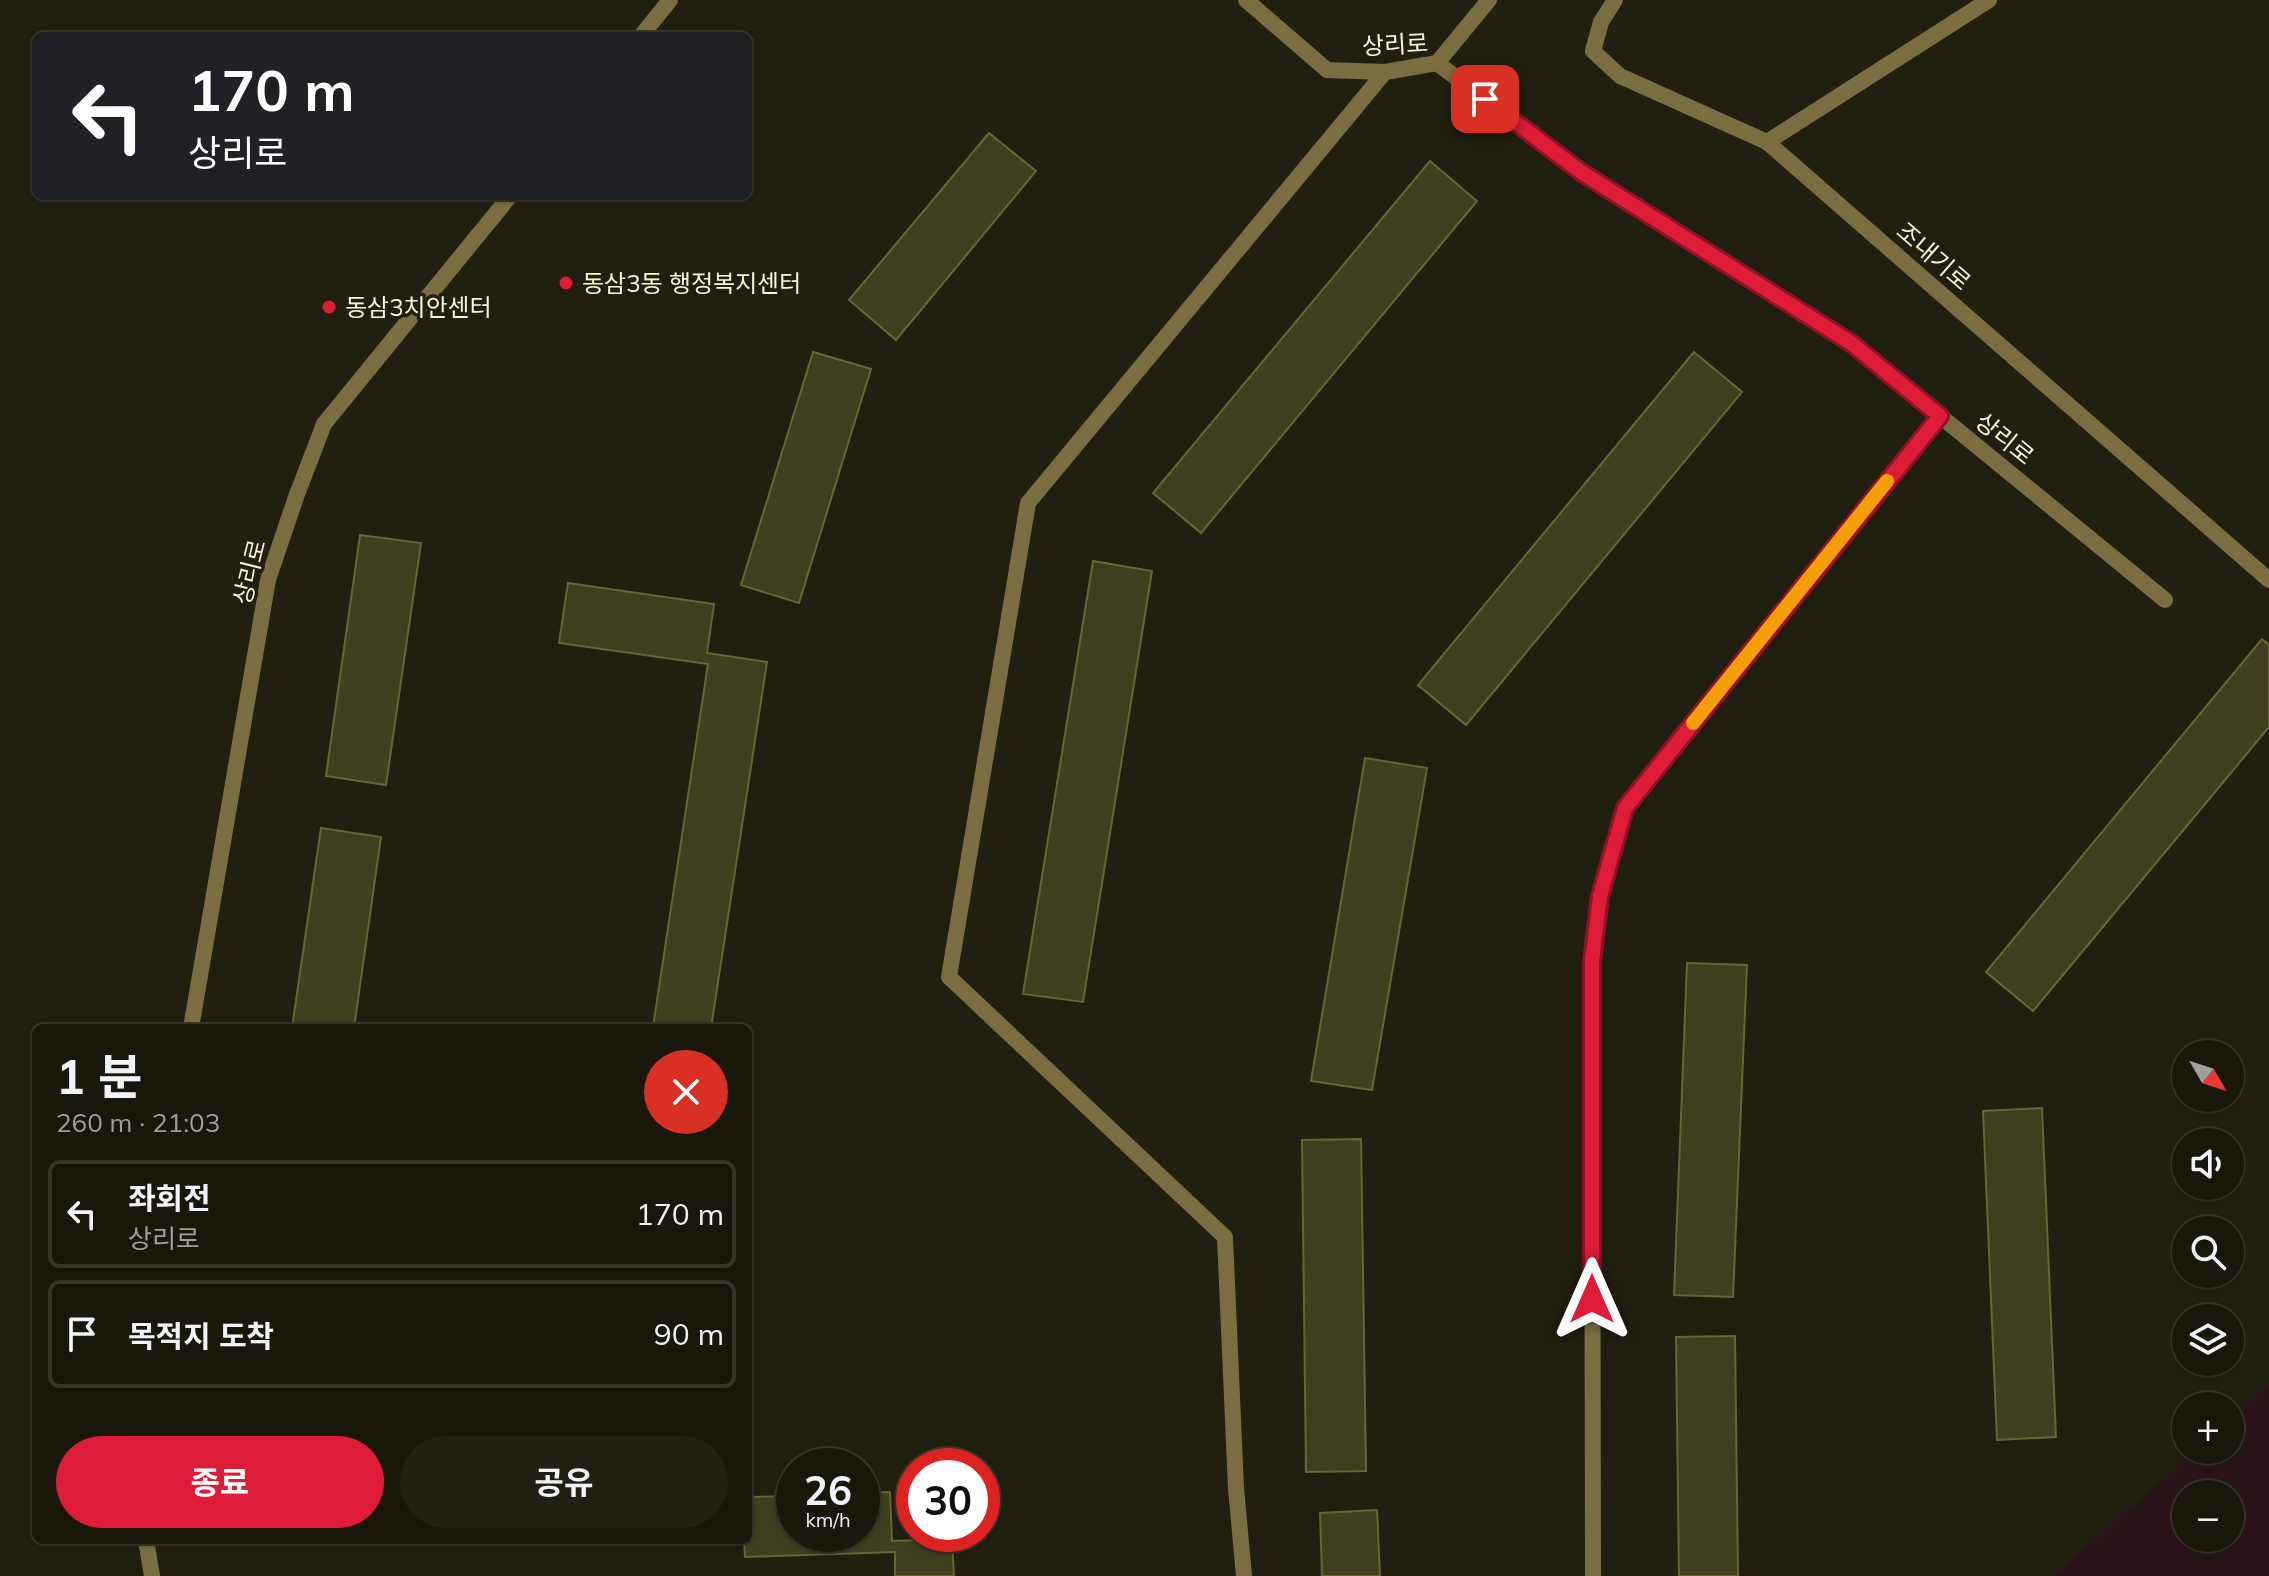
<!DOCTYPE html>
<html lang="ko">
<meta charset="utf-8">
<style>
body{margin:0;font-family:Mulish,"Noto Sans KR",sans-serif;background:#222015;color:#f1f3f6;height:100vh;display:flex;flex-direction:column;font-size:30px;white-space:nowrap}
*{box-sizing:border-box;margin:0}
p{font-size:26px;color:#9f9f9d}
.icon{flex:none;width:44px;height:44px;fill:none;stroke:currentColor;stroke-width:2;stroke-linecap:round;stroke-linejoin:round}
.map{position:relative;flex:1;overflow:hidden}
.side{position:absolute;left:32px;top:1024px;width:720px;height:520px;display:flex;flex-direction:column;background:#19170c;border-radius:12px;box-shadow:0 2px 6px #0004,0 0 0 2px #37362d}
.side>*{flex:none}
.banner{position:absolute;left:32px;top:32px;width:720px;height:168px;border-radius:12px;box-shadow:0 2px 6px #0004,0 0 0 2px #37362d;background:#202124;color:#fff;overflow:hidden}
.needle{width:52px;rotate:129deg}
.fabs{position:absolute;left:2172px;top:1040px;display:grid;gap:16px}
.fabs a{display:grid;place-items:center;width:72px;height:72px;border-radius:50%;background:#19170c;box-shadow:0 2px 6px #0004,0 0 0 2px #37362d;font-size:40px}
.speed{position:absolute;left:776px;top:1448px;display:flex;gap:16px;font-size:40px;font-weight:700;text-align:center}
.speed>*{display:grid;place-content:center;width:104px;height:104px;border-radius:50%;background:#19170c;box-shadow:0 2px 6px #0004,0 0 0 2px #37362d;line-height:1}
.speed small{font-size:20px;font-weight:400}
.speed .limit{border:12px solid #d22;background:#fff;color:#111}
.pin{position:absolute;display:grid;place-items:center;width:68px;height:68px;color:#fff;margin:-34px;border-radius:16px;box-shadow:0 4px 12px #0006}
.me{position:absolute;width:88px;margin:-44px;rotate:0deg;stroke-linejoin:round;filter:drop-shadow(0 0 6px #0008)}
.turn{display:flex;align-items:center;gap:28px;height:168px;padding:0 24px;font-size:36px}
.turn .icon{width:104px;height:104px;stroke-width:2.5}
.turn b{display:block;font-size:56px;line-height:68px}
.round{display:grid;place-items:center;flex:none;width:84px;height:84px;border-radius:42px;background:#222015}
.summary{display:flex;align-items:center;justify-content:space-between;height:136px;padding:0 24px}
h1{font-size:48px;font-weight:700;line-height:60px}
.cta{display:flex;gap:16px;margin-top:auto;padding:16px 24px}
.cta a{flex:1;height:92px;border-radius:48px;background:#df1c38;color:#fff;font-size:32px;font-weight:700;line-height:92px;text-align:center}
.cta a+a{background:#222015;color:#f1f3f6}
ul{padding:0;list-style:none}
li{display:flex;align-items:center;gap:24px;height:108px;margin:0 16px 12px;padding:0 8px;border:4px solid #37362d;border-radius:12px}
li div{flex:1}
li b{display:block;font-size:30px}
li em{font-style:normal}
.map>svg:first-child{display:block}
.green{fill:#2a141a;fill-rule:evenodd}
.building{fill:#3f3e1e;stroke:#686633;stroke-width:2}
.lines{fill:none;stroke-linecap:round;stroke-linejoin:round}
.service{stroke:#7a6e41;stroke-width:16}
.minor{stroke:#7a6e41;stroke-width:16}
.tertiary{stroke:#7a6e41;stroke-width:16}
.route-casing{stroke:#911224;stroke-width:20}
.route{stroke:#df1c38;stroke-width:14}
.slow{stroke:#f59e0b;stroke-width:14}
.poi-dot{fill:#df1c38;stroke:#211f10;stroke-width:3}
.labels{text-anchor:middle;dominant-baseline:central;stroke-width:7;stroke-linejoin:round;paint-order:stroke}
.street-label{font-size:24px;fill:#faf5d5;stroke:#211f10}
.poi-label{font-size:24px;fill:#faf5d5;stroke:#211f10;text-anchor:start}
</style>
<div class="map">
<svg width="2269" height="1576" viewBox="0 0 2269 1576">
<rect width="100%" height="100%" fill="#211f10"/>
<path class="green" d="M 2269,1385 L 2269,1576 L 2054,1576 L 2196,1450 L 2230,1450 L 2230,1420 ZM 2230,1494 L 2230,1538 L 2186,1538 L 2186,1494 Z"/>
<g class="building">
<path d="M 989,133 L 1036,171 L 896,340 L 849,300 Z"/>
<path d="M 1430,161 L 1477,201 L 1201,533 L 1153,493 Z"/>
<path d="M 813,352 L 871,369 L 799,603 L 741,585 Z"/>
<path d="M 1694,352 L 1742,392 L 1466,725 L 1418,685 Z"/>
<path d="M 360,535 L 421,543 L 386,785 L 326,776 Z"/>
<path d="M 1093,561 L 1152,571 L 1083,1002 L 1023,994 Z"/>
<path d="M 568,583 L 714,604 L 707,653 L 767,662 L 711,1028 L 653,1027 L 708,664 L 559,643 Z"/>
<path d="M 2262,639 L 2269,645 L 2269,727 L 2033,1011 L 1986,972 Z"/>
<path d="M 1365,758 L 1427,768 L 1372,1090 L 1311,1081 Z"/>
<path d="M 321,828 L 381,837 L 354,1028 L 292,1028 Z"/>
<path d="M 1687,963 L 1747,965 L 1733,1297 L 1674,1295 Z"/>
<path d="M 2042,1108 L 2056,1437 L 1997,1440 L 1983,1111 Z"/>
<path d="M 1361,1139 L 1366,1471 L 1306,1472 L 1302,1140 Z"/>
<path d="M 1735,1336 L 1738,1576 L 1679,1576 L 1676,1337 Z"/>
<path d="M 890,1492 L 892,1541 L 952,1539 L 954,1576 L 895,1576 L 895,1552 L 745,1557 L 744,1540 L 748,1540 L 748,1497 L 794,1496 L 794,1534 L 862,1534 L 862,1493 Z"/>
<path d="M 1377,1510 L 1380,1576 L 1322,1576 L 1320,1513 Z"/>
</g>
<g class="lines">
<g class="service">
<path d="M 1615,0 L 1601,22 L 1593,51 L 1620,76 L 1767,142"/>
<path d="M 1437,63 L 1489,0"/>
</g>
<g class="minor">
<path d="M 1989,0 L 1767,142 L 2269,580"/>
<path d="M 1244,1576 L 1236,1488 L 1225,1237 L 949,977 L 1028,503 L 1385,72"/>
<path d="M 1593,1576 L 1592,961 L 1600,896 L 1625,808 L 1940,416"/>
</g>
<g class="tertiary">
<path d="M 1246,0 L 1327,70 L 1385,72 L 1437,63 L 1581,172 L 1851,343 L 2165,600"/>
<path d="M 641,36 L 670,0"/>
<path d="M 191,1028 L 268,580 L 296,497 L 324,424 L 510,196"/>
<path d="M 146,1540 L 152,1576"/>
</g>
</g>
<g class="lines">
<g class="route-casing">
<path id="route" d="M 1485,99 L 1581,172 L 1851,343 L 1940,416 L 1625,808 L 1600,896 L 1592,961 L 1592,1299"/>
</g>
<use href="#route" class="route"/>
<path class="slow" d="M 1693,723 L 1887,481"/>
</g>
<g class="poi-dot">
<circle cx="566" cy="283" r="8"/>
<circle cx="329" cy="307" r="8"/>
</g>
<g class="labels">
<g class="street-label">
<text transform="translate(1395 44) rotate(-3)">상리로</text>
<text transform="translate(1934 256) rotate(41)">조내기로</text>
<text transform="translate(2005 438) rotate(39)">상리로</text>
<text transform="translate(249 572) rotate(-76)">상리로</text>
</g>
<g class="poi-label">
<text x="582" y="283">동삼3동 행정복지센터</text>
<text x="345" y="307">동삼3치안센터</text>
</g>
</g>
</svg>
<div class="fabs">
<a><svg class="needle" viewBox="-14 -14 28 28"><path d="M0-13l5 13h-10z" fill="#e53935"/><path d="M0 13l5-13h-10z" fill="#9f9f9d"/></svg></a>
<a><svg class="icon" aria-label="sound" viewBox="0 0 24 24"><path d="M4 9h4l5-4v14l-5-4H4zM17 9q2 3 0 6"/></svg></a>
<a><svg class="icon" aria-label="search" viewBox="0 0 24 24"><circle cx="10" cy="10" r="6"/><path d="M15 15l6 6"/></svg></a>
<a><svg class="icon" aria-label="layers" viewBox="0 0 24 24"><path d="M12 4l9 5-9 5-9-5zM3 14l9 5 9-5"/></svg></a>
<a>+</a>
<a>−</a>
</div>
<div class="speed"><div>26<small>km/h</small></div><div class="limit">30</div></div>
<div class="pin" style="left:1485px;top:99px;background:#d93025"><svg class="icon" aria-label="arrive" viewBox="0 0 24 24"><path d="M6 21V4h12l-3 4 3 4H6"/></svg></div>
<svg class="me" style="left:1592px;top:1299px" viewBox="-20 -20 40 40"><path d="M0-17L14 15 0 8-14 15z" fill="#df1c38" stroke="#fff" stroke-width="4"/></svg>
<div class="banner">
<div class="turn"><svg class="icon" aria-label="left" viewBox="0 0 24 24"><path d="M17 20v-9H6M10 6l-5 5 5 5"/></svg><div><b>170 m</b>상리로</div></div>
</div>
<section class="side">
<div class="summary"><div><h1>1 분</h1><p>260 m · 21:03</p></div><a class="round" style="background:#d93025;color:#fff"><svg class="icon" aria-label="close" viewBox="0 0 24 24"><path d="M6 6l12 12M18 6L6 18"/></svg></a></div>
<ul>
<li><svg class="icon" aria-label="left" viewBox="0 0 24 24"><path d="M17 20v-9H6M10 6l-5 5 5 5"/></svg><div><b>좌회전</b><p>상리로</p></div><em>170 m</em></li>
<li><svg class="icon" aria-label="arrive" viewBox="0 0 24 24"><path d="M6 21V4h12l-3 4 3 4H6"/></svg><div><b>목적지 도착</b></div><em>90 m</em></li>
</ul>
<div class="cta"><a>종료</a><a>공유</a></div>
</section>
</div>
